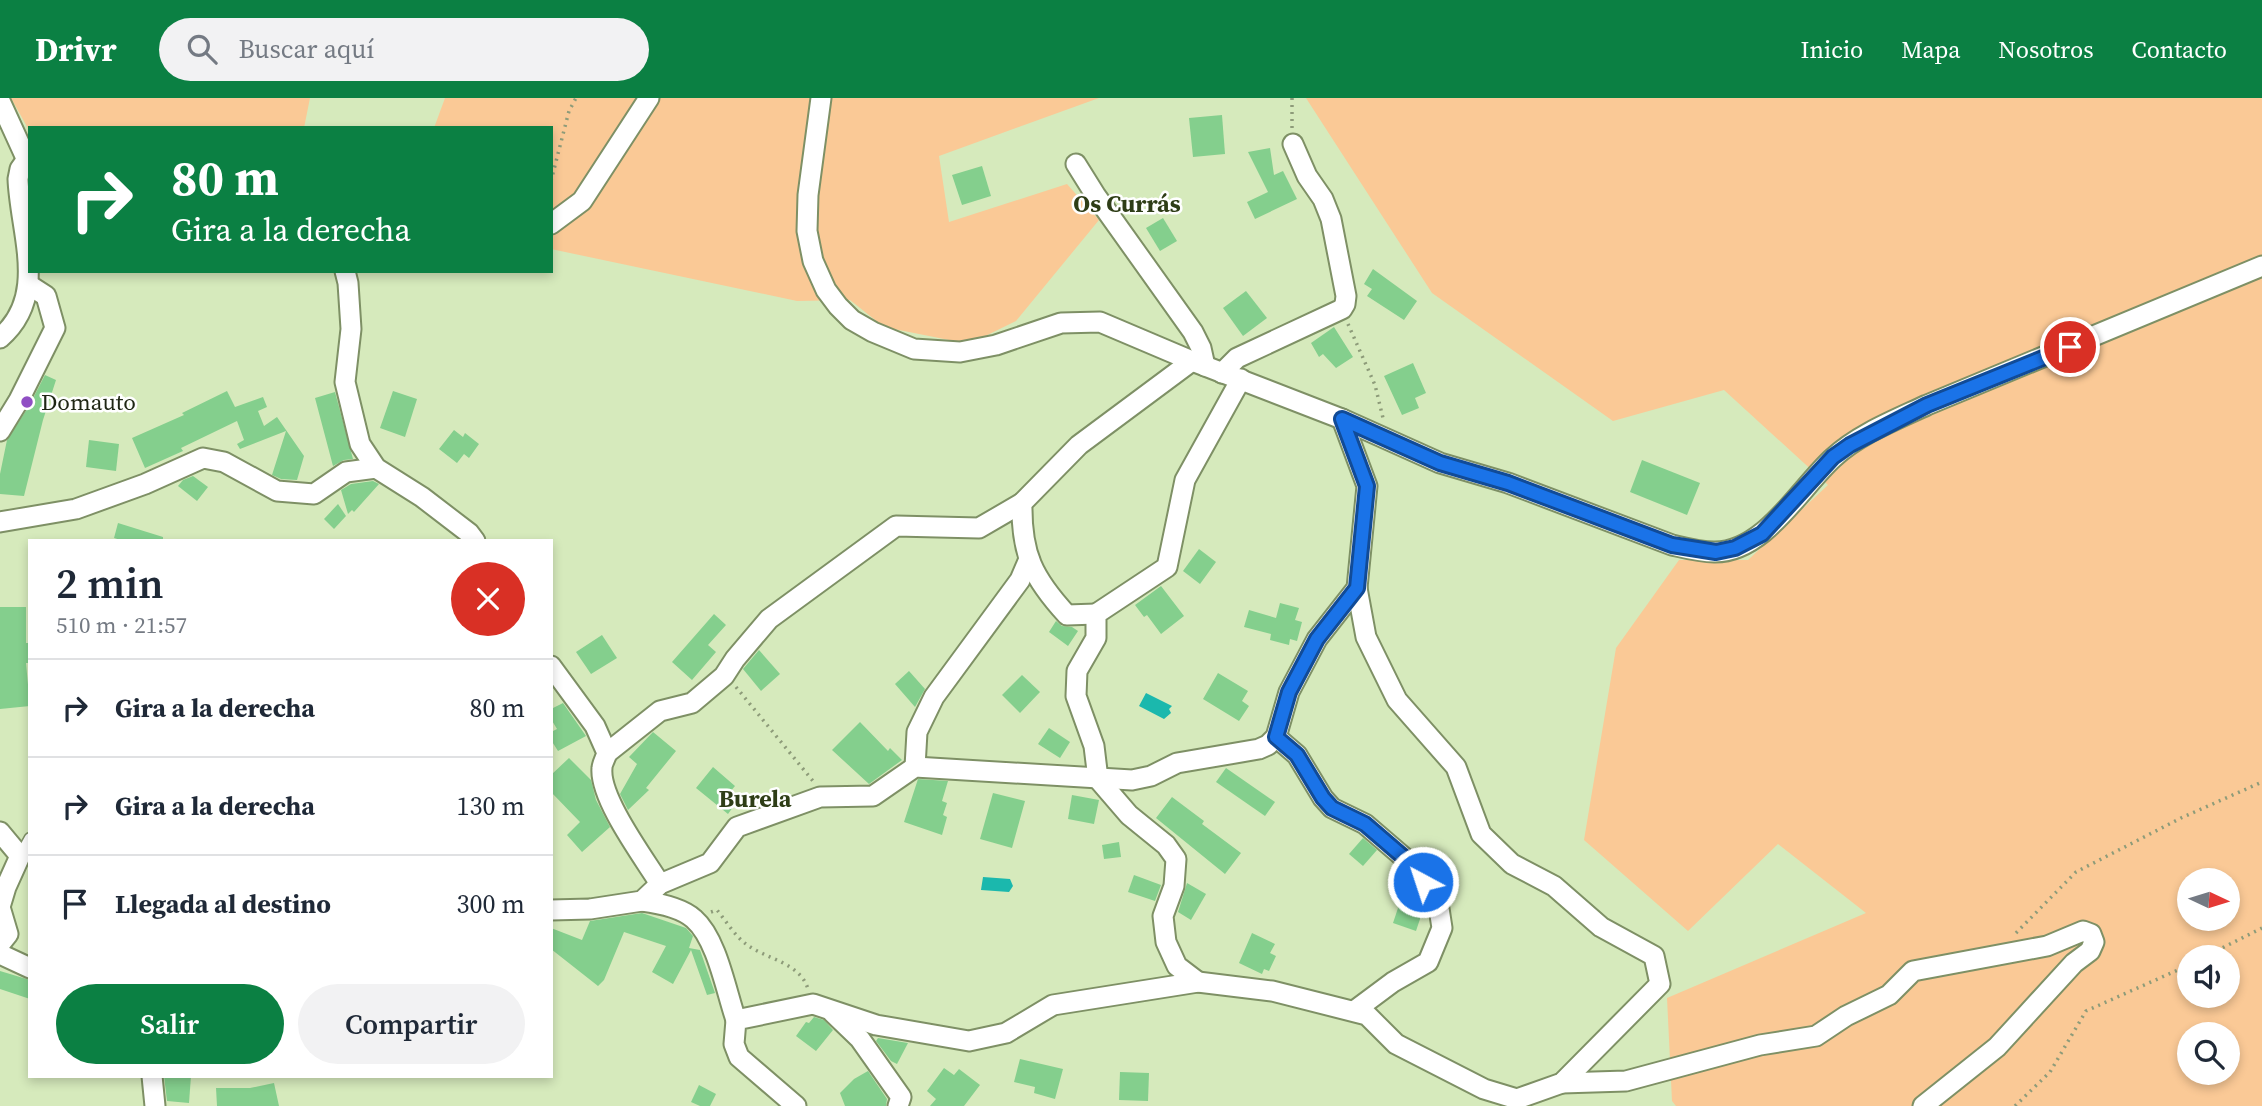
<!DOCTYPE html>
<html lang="es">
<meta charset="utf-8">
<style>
body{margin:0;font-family:"Source Serif 4",serif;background:#f2f2f3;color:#1f2937;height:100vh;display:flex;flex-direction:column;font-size:26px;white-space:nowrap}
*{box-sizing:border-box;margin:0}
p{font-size:23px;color:#747a83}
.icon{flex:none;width:38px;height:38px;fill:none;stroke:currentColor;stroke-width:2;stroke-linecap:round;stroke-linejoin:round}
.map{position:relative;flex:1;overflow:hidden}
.sheet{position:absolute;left:28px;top:441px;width:525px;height:539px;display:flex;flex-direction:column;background:#fff;border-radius:0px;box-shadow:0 4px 10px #0003}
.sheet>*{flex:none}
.guide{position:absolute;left:28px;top:28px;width:525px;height:147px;border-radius:0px;box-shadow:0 4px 10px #0003;background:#0b8043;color:#fff;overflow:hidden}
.needle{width:46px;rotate:94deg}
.fabs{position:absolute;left:2177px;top:770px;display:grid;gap:14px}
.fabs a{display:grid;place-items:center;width:63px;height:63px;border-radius:50%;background:#fff;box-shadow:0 4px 10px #0003;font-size:35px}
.pin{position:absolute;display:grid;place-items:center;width:60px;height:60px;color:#fff;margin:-30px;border:4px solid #fff;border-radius:50%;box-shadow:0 2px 7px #0007}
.me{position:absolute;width:77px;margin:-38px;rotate:320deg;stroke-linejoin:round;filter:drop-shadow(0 0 5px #0008)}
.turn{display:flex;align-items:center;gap:24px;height:147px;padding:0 28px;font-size:32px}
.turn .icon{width:91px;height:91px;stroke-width:2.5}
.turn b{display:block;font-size:49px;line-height:60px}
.round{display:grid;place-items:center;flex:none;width:74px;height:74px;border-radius:37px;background:#f2f2f3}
.summary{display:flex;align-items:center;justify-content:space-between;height:119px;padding:0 28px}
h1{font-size:42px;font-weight:600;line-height:52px}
.primary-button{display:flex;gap:14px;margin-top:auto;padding:14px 28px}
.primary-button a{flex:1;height:80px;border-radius:42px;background:#0b8043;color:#fff;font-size:28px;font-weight:600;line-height:80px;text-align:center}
.primary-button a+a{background:#f2f2f3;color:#1f2937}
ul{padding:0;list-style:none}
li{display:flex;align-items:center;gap:21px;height:98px;padding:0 28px;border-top:2px solid #e0e1e3}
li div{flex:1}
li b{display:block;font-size:26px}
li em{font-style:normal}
header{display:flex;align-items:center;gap:42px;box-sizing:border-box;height:98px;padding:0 35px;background:#0b8043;color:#fff}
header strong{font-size:33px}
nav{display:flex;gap:38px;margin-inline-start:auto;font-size:24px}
.search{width:490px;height:63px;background:#f2f2f3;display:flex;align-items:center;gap:18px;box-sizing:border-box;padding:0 24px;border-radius:38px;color:#747a83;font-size:26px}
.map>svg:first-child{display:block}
.green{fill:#fac996;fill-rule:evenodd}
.water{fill:#1bb8ad}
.building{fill:#84cf8d}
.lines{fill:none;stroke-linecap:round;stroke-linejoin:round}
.service-casing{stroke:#7e9065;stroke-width:13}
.minor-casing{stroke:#7e9065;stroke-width:23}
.path{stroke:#8d9b79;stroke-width:3.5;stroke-dasharray:2 5;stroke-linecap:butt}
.service{stroke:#fff;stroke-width:10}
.minor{stroke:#fff;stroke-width:19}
.route-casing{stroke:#114b97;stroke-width:18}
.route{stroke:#1a73e8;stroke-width:12}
.poi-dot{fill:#904fc4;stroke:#fff;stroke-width:2.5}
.labels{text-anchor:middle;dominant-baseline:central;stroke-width:5;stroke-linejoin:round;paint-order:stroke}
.poi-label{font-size:23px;fill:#1f2614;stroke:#fff;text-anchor:start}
.neighbourhood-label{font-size:24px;font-weight:bold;fill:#2e3d16;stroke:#fff}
</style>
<header>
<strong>Drivr</strong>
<div class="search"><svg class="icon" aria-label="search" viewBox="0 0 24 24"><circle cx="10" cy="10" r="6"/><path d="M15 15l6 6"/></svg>Buscar aquí</div>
<nav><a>Inicio</a><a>Mapa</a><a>Nosotros</a><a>Contacto</a></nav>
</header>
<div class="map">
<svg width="2262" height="1008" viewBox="0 0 2262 1008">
<rect width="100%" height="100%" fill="#d6eabc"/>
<g class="green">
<path d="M 11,0 L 310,0 L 304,30 L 30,30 L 30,34 Z"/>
<path d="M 445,0 L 1099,0 L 939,58 L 949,124 L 1067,86 L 1099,122 L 1016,223 L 969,246 L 884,229 L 850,202 L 797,203 L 551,151 L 551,30 L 434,30 Z"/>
<path d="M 1306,0 L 2262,0 L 2262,1008 L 1676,1008 L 1672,1003 L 1667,900 L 1866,815 L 1778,746 L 1688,833 L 1584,742 L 1616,550 L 1679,462 L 1748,462 L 1828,387 L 1724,292 L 1613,323 L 1432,195 ZM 2189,782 L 2228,782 L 2228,821 L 2189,821 ZM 2189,859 L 2228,859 L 2228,898 L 2189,898 ZM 2189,936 L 2228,936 L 2228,975 L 2189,975 Z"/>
</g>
<g class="water">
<path d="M 1146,595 L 1172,608 L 1169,611 L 1171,615 L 1164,621 L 1139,608 Z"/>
<path d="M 983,779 L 1010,781 L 1013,788 L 1009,794 L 981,792 Z"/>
</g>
<g class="building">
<path d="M 1222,17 L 1225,56 L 1193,59 L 1189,20 Z"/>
<path d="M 1270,50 L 1274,77 L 1283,73 L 1297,101 L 1255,121 L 1247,104 L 1268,94 L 1248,54 Z"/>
<path d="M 982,68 L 991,98 L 962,107 L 952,77 Z"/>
<path d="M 1163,120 L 1177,143 L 1160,153 L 1146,130 Z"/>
<path d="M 1373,171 L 1417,203 L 1404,222 L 1367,198 L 1372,191 L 1364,186 Z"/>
<path d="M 1246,193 L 1267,220 L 1243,238 L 1223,210 Z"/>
<path d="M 1334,229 L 1353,259 L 1336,270 L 1323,256 L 1319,259 L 1311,245 Z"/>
<path d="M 1413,265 L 1426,295 L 1415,300 L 1419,310 L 1402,317 L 1384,278 Z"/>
<path d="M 45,277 L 56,282 L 43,322 L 24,398 L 0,396 L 0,376 L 7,342 L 29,308 Z"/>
<path d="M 227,293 L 235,309 L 263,299 L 267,309 L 258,313 L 264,328 L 277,319 L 304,358 L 297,382 L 281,381 L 272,377 L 286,333 L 240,351 L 237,346 L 244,342 L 237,323 L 181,350 L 183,353 L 145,370 L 132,340 L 184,317 L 182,315 Z"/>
<path d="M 393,293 L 417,301 L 405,339 L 380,330 Z"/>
<path d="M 335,294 L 353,361 L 344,362 L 333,368 L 315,300 Z"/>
<path d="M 454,332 L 463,339 L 465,335 L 479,346 L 469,360 L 464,356 L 457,365 L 439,351 Z"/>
<path d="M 89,342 L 119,346 L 116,373 L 86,369 Z"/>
<path d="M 1642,362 L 1700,385 L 1687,417 L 1630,394 Z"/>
<path d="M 193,378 L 208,389 L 197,403 L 178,388 L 183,382 Z"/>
<path d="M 373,383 L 379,386 L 354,414 L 352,412 L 348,416 L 341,392 L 351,386 Z"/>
<path d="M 338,406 L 346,418 L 334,431 L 324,421 Z"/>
<path d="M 118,425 L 163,439 L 163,443 L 124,443 L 114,440 Z"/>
<path d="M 1199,451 L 1216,464 L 1200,486 L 1183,473 Z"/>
<path d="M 1161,488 L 1184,518 L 1161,536 L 1147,517 L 1144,519 L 1135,507 Z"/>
<path d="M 1280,505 L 1299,510 L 1295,522 L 1302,524 L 1297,543 L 1290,541 L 1289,547 L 1270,542 L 1271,536 L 1244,529 L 1249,512 L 1276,520 Z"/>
<path d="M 0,509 L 26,509 L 26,545 L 30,545 L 30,565 L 26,565 L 30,608 L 0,611 Z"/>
<path d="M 714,516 L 726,527 L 708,547 L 716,554 L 692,582 L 672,564 Z"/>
<path d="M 1056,523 L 1062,528 L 1072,529 L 1078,533 L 1068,548 L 1049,534 Z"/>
<path d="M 602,537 L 617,560 L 591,576 L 576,554 Z"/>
<path d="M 759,552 L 780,576 L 761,593 L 743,571 Z"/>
<path d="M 909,573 L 925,591 L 915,609 L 895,586 Z"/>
<path d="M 1218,575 L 1248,593 L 1242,603 L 1249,608 L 1239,623 L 1203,601 Z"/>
<path d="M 1022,577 L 1040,594 L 1020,615 L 1002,597 Z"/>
<path d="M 563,605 L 586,638 L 558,653 L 551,642 L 551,634 L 557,631 L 551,621 L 551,611 Z"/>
<path d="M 860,624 L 888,653 L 890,650 L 902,662 L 869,686 L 832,652 Z"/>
<path d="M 1049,630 L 1070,644 L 1060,660 L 1038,646 Z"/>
<path d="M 653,634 L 676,653 L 646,690 L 649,692 L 628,712 L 620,696 L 637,666 L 629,659 Z"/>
<path d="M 569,660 L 591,682 L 596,702 L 610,729 L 582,754 L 567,737 L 580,724 L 551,694 L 551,677 Z"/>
<path d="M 713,669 L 735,688 L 729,695 L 738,702 L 728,716 L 696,690 Z"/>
<path d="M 1226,670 L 1275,704 L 1265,718 L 1216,684 Z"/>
<path d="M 918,681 L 948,683 L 942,703 L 947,705 L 943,717 L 947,719 L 942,737 L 904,724 Z"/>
<path d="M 993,695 L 1025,703 L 1012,750 L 980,741 Z"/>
<path d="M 1072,697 L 1099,702 L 1094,726 L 1068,721 Z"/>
<path d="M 1172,699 L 1204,723 L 1202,726 L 1241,755 L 1225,776 L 1156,720 Z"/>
<path d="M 1363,740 L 1377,752 L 1363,768 L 1349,756 Z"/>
<path d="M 1119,744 L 1121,759 L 1104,761 L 1102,747 Z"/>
<path d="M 1134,777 L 1161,787 L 1155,803 L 1128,794 Z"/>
<path d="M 1187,785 L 1206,796 L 1191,822 L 1178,814 Z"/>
<path d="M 1399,807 L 1422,815 L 1416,833 L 1393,825 Z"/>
<path d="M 642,815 L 686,830 L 693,838 L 689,850 L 700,852 L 715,895 L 707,897 L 691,852 L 673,886 L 652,874 L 666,848 L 624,834 L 604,882 L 598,888 L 551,851 L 551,830 L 582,842 L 590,823 Z"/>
<path d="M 1252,835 L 1275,846 L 1270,855 L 1276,858 L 1269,873 L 1264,871 L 1262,876 L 1239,865 Z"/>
<path d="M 0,873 L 30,882 L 30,901 L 0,891 Z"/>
<path d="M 814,919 L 824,922 L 833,932 L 816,953 L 796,938 L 806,924 L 809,925 Z"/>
<path d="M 878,940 L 908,945 L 897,966 L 891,963 L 876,943 Z"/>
<path d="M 1020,961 L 1063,971 L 1055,1001 L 1034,995 L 1035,989 L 1014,984 Z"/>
<path d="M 944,970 L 954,977 L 959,971 L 980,987 L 964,1008 L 930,1008 L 936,1001 L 927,993 Z"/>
<path d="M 868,973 L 887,1001 L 886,1008 L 845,1008 L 840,995 L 854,981 Z"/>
<path d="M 1120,974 L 1149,975 L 1148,1003 L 1119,1002 Z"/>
<path d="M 164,978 L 191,978 L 189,1005 L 167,1003 Z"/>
<path d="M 274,985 L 279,1008 L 217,1008 L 216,990 L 250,990 Z"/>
<path d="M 699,987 L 716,996 L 710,1008 L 700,1008 L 691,1004 Z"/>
</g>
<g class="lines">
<g class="service-casing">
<path id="service" d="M 20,758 L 30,740"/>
</g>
<g class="minor-casing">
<g id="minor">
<path d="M 821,0 L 808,97 L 807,133 L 813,163 L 826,192 L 838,208 L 852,222 L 873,234 L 914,251 L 960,254 L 996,247 L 1061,225 L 1100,224 L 1192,263 L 1342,321 L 1440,365 L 1508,385 L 1672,447 C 1685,450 1700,454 1714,454 C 1764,455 1800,390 1833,360 C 1859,336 1895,322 1927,307 L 2262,168"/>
<path d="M 0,3 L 26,60"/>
<path d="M 1076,66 L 1096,98 L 1193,234 L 1201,250 L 1205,268"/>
<path d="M 551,126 L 582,103 L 649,0"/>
<path d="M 345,173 L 348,185 L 351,231 L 345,284 L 360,346 L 376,370 L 422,399 L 469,435 L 475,443"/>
<path d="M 0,240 C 49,198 20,135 18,81 L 20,71 L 30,57"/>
<path d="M 1222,275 L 1237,260 L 1342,211 L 1345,206 L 1346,198 L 1331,121 L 1323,101 L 1307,78 L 1293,46"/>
<path d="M 0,333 L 19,302 L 55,230 L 46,198 L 29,187"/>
<path d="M 0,424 L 76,411 L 145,386 L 203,360 L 224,364 L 277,393 L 314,396 L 346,374 L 376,370"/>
<path d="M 1096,516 L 1067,517 C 1033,480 1021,456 1022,405 L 1079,347 L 1192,263"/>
<path d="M 551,568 L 595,628 L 607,655 C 606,659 602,666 602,670 C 599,700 644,760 660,786"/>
<path d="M 1276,639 L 1297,657 L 1323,700 L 1332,710 L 1365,726 L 1408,763 L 1438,804 L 1442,830 L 1428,864 L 1393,884 L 1354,913"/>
<path d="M 607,655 L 660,613 L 692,605 L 724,578 L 735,561 L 769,521 L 896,428 L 979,430 L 1022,405"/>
<path d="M 915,669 L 917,634 L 934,599 L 1020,482 L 1029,461"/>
<path d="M 0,734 L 20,758 L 6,789 L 0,809"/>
<path d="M 642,803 C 657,805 682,810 694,821 C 717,841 726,893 736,922"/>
<path d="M 0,809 L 8,836 L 0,846"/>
<path d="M 551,812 L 590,811 L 642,803 L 660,786 L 710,765 L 737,729 L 820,699 L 873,698 L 915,669 L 1132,682 L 1151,678 L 1177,665 L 1259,651 L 1268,647 L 1276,639 L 1289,594 L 1317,541 L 1357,490 L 1367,388 L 1342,321"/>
<path d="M 0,856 L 30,870"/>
<path d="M 1198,884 L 1177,868 L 1166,844 L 1163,818 L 1174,788 L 1176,761 L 1166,747 L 1129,717 L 1098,681 L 1094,648 L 1076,598 L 1077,573 L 1096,540 L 1096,516 L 1167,469 L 1185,382 L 1241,281"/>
<path d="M 833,915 L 860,941 L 901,999 L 898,1008"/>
<path d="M 152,978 L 155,1008"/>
<path d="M 1562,985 L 1626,983 L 1760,947 L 1816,938 L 1846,918 L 1889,897 L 1913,873 L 2047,848 L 2083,833 L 2091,836 L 2094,844 L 2090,853 L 2074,865 L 1997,949 L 1923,1008"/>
<path d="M 796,1008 L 739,959 L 734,946 L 736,922 L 813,906 L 876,927 L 969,943 L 1006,935 L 1053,907 L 1198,884 L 1272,893 L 1367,917 L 1396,946 L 1484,991 L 1517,1001 L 1562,985 L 1660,886 L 1654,858 L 1601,829 L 1554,788 L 1512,766 L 1481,736 L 1456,669 L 1397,602 L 1366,539 L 1357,490"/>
</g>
</g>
<g class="path">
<path d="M 1292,0 L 1292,30"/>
<path d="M 551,83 L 569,13 L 576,0"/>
<path d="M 1348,226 L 1375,287 L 1383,320"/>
<path d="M 736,589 L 813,683"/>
<path d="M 711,814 L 717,812 C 726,823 735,838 746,846 C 765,861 800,864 808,891"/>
<path d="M 2016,835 L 2076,774 L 2181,720 L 2262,684"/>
<path d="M 2204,859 L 2262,830"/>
<path d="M 2015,1008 L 2050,974 L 2086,913 L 2189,867"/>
</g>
<use href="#service" class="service"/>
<use href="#minor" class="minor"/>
</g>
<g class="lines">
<g class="route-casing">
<path id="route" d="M 1423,784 L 1408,763 L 1365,726 L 1332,710 L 1323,700 L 1297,657 L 1276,639 L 1289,594 L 1317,541 L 1357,490 L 1367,388 L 1342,321 L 1440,365 L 1508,385 L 1672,447 L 1716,454 L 1735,450 L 1762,436 L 1833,359 L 1850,347 L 1927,307 L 2070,249"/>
</g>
<use href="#route" class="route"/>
</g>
<circle class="poi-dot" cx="27" cy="304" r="7"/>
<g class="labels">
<g class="poi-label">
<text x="41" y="304">Domauto</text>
</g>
<g class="neighbourhood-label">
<text x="1127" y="105">Os Currás</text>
<text x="755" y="700">Burela</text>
</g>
</g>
</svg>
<div class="fabs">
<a><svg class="needle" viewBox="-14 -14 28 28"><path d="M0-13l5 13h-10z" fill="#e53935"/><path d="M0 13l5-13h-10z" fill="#747a83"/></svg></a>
<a><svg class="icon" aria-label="sound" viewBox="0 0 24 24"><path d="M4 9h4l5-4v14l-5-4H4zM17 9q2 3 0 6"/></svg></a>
<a><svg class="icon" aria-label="search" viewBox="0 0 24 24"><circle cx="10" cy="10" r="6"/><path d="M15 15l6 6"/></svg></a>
</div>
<div class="pin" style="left:2070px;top:249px;background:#d93025"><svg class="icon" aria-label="arrive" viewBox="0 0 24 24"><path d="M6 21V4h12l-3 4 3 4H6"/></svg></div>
<svg class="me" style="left:1423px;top:784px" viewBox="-20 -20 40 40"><circle r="17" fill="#1a73e8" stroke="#fff" stroke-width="3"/><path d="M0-11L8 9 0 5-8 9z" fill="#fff"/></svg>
<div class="guide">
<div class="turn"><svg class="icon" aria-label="right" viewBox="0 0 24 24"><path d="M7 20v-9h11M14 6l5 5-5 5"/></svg><div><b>80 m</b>Gira a la derecha</div></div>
</div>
<section class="sheet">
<div class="summary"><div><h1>2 min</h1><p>510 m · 21:57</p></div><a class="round" style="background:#d93025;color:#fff"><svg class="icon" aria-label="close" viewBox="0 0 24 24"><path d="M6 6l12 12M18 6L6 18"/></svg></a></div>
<ul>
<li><svg class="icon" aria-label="right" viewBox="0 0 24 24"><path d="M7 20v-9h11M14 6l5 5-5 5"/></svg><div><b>Gira a la derecha</b></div><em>80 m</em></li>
<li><svg class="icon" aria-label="right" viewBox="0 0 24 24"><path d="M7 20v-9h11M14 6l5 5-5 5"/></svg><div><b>Gira a la derecha</b></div><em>130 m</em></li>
<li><svg class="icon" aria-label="arrive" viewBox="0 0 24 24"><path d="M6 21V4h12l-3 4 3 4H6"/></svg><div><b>Llegada al destino</b></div><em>300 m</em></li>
</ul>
<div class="primary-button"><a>Salir</a><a>Compartir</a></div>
</section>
</div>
